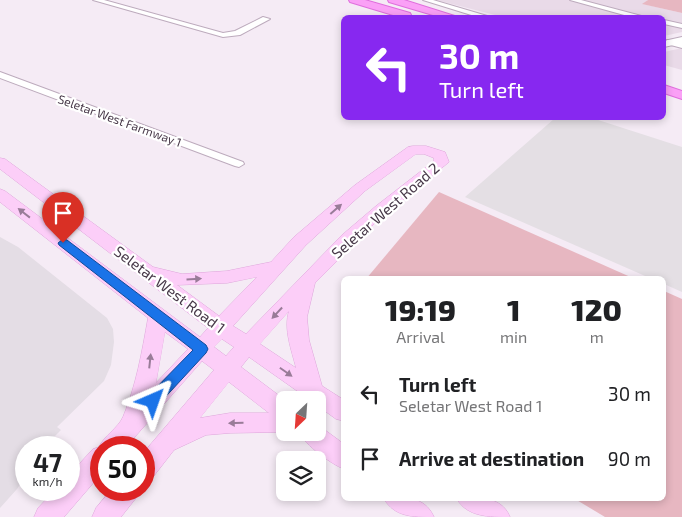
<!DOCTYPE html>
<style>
body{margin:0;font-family:"Exo 2",sans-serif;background:#f2f2f2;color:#202124;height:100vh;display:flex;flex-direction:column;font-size:19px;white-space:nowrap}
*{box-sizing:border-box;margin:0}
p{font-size:16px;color:#757577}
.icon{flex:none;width:28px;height:28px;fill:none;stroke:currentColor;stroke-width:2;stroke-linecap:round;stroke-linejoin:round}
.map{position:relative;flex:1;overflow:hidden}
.side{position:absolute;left:341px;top:276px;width:325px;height:225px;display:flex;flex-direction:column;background:#fff;border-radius:8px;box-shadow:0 2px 8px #0003}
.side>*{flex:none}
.guide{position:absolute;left:341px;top:15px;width:325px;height:105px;border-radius:8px;box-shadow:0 2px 8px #0003;background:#8728f0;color:#fff;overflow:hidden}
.needle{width:32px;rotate:205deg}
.fabs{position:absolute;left:276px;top:391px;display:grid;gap:10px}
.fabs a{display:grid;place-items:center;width:50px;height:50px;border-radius:8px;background:#fff;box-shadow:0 2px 8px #0003;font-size:25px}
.speed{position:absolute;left:15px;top:436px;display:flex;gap:10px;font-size:25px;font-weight:700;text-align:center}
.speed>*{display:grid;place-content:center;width:65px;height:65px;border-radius:50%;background:#fff;box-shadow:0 2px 8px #0003;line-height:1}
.speed small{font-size:12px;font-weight:400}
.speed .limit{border:8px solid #d22;background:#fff;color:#111}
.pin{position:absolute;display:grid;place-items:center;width:42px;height:42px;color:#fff;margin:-51px -21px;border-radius:50% 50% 50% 0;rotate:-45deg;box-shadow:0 0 5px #0007}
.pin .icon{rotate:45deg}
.me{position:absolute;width:55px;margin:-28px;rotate:43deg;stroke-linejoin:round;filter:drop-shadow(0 0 4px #0008)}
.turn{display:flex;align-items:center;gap:18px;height:105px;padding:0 15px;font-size:22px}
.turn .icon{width:65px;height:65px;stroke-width:2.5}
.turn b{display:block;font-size:35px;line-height:42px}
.eta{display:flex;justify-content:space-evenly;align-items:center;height:85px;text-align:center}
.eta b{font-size:30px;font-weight:800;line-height:35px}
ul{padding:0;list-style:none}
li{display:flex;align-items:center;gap:15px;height:65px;padding:0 15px}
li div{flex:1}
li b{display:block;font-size:19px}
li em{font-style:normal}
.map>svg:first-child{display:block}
.residential{fill:#e9dae8}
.industrial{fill:#e4dde5}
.green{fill:#e7b7c1}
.parking{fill:#e4dfe4}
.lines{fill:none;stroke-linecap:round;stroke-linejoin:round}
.minor-casing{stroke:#bdabbd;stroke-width:2}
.tertiary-casing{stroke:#bdabbd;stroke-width:2}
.secondary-casing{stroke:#dea6db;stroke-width:1}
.primary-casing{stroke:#df6fdc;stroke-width:2}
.minor{fill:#fff;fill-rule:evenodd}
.tertiary{fill:#fff;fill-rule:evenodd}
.secondary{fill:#fccef8;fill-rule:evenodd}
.primary{fill:#faa0f6;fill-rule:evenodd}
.oneway{fill:#997c98}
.route{fill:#1a73e8;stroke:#114b97}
.labels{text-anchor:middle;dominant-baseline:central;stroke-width:4.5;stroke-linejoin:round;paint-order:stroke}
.far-street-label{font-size:12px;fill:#483949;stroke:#fff}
.street-label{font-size:15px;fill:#483949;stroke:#fff}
</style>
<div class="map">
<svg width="682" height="517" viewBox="0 0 682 517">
<rect width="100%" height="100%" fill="#f5ebf5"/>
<g class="residential">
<path d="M 436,0 L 648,0 L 643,4 L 682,13 L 682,32 L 664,36 L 664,18 L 503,17 Z"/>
<path d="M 682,48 L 682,70 L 664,65 L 664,52 Z"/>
</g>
<path class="industrial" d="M 0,237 L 18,247 L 107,318 L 113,329 L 114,342 L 111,365 L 104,381 L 57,427 L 61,430 L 44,447 L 26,448 L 26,475 L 17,489 L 0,508 Z"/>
<g class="green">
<path d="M 648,0 L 682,0 L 682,13 L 642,4 Z"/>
<path d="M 439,192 L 635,279 L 366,279 Z"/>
<path d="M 664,291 L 682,299 L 682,517 L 605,517 L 575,499 L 664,499 Z"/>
</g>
<path class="parking" d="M 555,118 L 592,118 L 682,147 L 682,292 L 664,284 L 664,279 L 652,279 L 465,197 Z"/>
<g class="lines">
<g class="minor-casing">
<g id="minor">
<path d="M 93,0 L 104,0 L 223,33 L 235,31 L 263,17 L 270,19 L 240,35 L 223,37 Z"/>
<path d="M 423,0 L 433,0 L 494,18 L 481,18 Z"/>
<path d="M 570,0 L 581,0 L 649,18 L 635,18 Z"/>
<path d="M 664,20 L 682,24 L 682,28 L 664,24 Z"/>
<path d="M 667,40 L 682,43 L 682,48 L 667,44 Z"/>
<path d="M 0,72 L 243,162 L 244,164 L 239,167 L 235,166 L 0,78 Z"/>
</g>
</g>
<g class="tertiary-casing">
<path id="tertiary" d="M 682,37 L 682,43 L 664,47 L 664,41 Z"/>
</g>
<g class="secondary-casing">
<g id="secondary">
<path d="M 413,146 L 426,146 L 445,152 L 449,162 L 376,222 L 315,283 L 307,317 L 309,340 L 322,386 L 344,400 L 344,421 L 336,419 L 318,406 L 318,400 L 310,400 L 249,357 L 241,367 L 285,400 L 285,432 L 230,433 L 206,435 L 174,450 L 153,477 L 144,480 L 144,452 L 214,370 L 202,361 L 125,448 L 101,448 L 101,474 L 64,517 L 34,517 L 38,508 L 55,490 L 69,490 L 69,475 L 93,449 L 99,447 C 104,436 118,428 123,417 C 136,386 142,352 148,318 L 0,202 L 0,189 L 5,191 L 200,337 L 208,328 L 0,169 L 0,158 L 5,159 L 153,267 L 182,274 L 227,271 L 271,262 L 294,237 L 355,185 L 408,147 ZM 416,154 L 424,154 L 434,158 L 434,161 L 376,206 L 342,235 L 246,334 L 233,326 L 306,245 L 365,191 ZM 257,277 L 219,316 L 177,285 L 227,283 ZM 289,311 C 283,329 292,351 296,368 L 260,344 ZM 165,332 L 188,349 L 156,383 ZM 222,339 L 234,347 L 226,356 L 214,347 ZM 229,382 L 269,413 L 230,413 L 200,418 Z"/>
<path d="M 318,425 L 344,444 L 344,469 C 331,464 305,445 299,432 L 318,432 Z"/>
<path d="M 111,490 L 139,490 L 136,498 L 121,517 L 92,517 L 96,508 Z"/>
<path d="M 384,499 C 405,498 424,495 434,517 C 412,517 395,517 384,499 Z"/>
<path d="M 457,499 C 478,498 501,495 510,517 C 489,517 467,517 457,499 Z"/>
</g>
</g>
<g class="primary-casing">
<g id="primary">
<path d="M 349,0 L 365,0 L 410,13 L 411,15 L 410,17 L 403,18 L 350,2 Z"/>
<path d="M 388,0 L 404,0 L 461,18 L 443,18 L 389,2 Z"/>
<path d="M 664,85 L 682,91 L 682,99 L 664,93 Z"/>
</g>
</g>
<use href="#minor" class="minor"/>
<use href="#tertiary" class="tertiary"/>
<use href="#secondary" class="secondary"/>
<use href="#primary" class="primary"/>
</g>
<defs><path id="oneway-solid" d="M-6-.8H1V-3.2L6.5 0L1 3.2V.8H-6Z" transform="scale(1.25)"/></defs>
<g class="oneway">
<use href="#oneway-solid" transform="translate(336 209) rotate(-41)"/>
<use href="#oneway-solid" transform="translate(24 213) rotate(-142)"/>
<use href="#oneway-solid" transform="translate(194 279) rotate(-3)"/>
<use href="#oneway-solid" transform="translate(277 313) rotate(133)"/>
<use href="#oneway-solid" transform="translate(150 361) rotate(-84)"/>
<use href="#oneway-solid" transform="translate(286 372) rotate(35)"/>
<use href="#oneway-solid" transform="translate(236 423) rotate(179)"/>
</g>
<path class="route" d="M 63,239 L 67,240 L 206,345 L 208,349 L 206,353 L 158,405 L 153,407 L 148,405 L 146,401 L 148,396 L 193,350 L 59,245 L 58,243 Z"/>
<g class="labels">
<g class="far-street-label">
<text transform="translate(120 120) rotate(20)">Seletar West Farmway 1</text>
</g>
<g class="street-label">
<text transform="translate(385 210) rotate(-41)">Seletar West Road 2</text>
<text transform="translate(170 289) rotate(37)">Seletar West Road 1</text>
</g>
</g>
</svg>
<div class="fabs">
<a><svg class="needle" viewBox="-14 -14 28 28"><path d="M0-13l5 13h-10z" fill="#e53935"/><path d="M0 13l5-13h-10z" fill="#757577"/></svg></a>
<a><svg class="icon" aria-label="layers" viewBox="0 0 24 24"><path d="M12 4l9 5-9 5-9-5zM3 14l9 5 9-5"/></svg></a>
</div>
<div class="speed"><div>47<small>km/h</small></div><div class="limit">50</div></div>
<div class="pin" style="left:63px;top:243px;background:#d93025"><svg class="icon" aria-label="arrive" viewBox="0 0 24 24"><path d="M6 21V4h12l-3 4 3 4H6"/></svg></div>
<svg class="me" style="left:153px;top:401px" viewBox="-20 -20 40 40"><path d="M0-17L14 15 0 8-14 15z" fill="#1a73e8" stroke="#fff" stroke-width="4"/></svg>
<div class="guide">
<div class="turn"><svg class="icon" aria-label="left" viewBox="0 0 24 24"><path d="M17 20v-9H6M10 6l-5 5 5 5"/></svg><div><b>30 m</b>Turn left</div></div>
</div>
<section class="side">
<div class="eta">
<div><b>19:19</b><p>Arrival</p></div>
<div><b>1</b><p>min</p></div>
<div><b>120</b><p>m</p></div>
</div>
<ul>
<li><svg class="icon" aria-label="left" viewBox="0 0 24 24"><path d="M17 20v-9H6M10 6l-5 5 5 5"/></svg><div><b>Turn left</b><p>Seletar West Road 1</p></div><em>30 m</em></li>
<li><svg class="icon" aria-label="arrive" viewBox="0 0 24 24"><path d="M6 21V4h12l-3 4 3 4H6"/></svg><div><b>Arrive at destination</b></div><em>90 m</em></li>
</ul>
</section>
</div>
